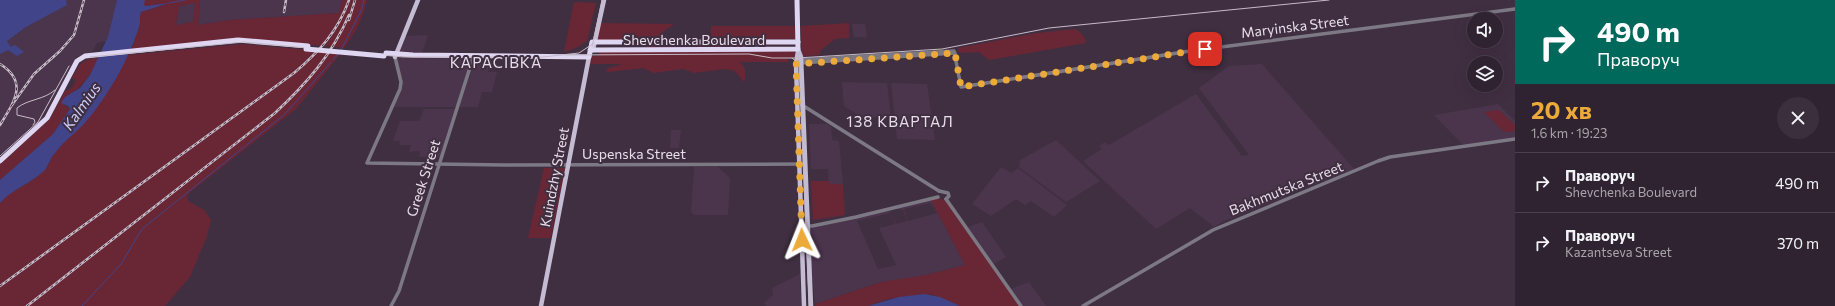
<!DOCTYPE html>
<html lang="uk">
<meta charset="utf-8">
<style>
body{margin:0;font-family:Commissioner,sans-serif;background:#3c2f3d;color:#f1f3f6;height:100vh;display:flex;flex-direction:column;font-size:15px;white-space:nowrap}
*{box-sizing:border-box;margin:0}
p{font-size:13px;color:#a8a4ab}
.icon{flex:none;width:22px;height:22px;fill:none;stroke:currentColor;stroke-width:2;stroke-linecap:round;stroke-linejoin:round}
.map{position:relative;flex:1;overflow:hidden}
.sheet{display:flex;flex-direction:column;background:#302331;width:320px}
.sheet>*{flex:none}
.guide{background:#00695c;color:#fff;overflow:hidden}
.buttons{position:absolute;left:1467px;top:12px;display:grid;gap:8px}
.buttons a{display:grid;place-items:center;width:36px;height:36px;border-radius:50%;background:#302331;box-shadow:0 4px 16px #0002,0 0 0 1px #4b404d;font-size:20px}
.pin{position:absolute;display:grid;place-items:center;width:34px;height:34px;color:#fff;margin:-17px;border-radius:8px;box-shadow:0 2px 6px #0006}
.me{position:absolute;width:44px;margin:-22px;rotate:358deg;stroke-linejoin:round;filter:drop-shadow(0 0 3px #0008)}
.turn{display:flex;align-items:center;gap:14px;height:84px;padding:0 16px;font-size:18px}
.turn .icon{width:52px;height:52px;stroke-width:2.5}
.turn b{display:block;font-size:28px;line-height:34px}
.round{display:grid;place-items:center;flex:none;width:42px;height:42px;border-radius:21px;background:#3c2f3d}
.summary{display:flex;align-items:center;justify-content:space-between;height:68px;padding:0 16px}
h1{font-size:24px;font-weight:700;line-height:30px;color:#ebaa39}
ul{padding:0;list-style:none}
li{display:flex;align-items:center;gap:12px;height:60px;padding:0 16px;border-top:1px solid #4b404d}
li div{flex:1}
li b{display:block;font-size:15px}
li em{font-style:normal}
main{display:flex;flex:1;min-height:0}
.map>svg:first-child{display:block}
.built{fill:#4b354d;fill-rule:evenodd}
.green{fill:#692736;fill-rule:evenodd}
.water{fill:#414489}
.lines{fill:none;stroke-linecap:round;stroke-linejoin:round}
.stream{stroke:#414489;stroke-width:1}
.minor{stroke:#7d7984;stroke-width:3.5}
.major{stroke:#c4bcd3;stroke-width:4.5}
.highway{stroke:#dfd6f2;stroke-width:5}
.tram{stroke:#c7bbc7;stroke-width:1}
.rail-casing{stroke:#c7bbc7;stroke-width:2.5}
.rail{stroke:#402f41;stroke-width:1;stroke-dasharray:3;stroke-linecap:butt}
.highway-bridge{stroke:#dfd6f2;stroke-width:5}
.route{stroke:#ebaa39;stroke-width:7;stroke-dasharray:0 12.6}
.labels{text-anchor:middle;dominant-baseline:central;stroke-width:4;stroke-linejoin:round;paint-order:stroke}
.street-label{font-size:14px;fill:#e8dde8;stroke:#402f41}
.neighbourhood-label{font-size:15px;letter-spacing:1px;fill:#e8dde8;stroke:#402f41}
.water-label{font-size:15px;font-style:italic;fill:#c9cff8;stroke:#402f41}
</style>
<main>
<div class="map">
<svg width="1515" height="306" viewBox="0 0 1515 306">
<rect width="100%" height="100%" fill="#402f41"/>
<g class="built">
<path d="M 66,0 L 117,0 L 111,28 L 107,41 L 97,43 L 91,54 L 76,57 L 40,122 L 9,151 L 0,153 L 0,54 L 11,47 L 7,41 L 26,27 L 66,5 Z"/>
<path d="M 200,0 L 342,0 L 339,13 L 229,20 L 198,25 Z"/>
<path d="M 195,2 L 193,22 L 176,25 L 179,6 Z"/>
<path d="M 852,24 L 865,24 L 867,37 L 854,37 Z"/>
<path d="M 428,35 L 422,54 L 398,54 L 405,36 Z"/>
<path d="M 397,58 L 472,59 L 456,107 L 393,107 L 402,81 Z"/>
<path d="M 473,64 L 490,64 L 488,72 L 497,72 L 492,92 L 482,92 L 478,107 L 459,107 Z"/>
<path d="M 1262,64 L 1354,169 L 1311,186 L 1309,183 L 1304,182 L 1281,188 L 1287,196 L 1224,221 L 1214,227 L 1190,208 L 1156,229 L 1083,161 L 1102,149 L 1099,146 L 1105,142 L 1109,145 L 1196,94 L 1242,156 L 1249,155 L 1199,88 L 1229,66 Z"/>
<path d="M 842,82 L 887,83 L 891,117 L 861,117 L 844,106 Z"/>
<path d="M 891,83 L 927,84 L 935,140 L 897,139 Z"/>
<path d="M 1498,104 L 1515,121 L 1515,139 L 1464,146 L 1434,115 Z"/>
<path d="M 424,109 L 455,109 L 440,157 L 419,157 L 420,151 L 409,152 L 411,145 L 399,145 L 400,141 L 393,141 L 400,121 L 419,121 Z"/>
<path d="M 809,124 L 827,124 L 831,127 L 832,140 L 839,141 L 843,184 L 829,184 L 828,169 L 811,169 Z"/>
<path d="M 671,130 L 681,130 L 679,148 L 670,148 Z"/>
<path d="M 1056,140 L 1100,181 L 1066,202 L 1019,167 L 1020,160 Z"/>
<path d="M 694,167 L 718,167 L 730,178 L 728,215 L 694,215 L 691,212 Z"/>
<path d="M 1001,167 L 1012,173 L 1018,168 L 1067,205 L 1054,217 L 1031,201 L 1025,205 L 1016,199 L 991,216 L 972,204 Z"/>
<path d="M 931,200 L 965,265 L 926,275 L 881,282 L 815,304 L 813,282 L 811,277 L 809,228 L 889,210 L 896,224 L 907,221 L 903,210 L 896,209 ZM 931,203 L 937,213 L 908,221 L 904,209 ZM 890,213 L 895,224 L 879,228 L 896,265 L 878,269 L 857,221 Z"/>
<path d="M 982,222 L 1006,257 L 994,264 L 968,227 Z"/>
<path d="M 800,274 L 801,306 L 766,306 L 764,303 L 773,295 L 772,288 Z"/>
<path d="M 1029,282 L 1046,306 L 1023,306 L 1011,289 Z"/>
</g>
<g class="green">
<path d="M 145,0 L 200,0 L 198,25 L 229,20 L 339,13 L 342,0 L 367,0 C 363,18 355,34 344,48 L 260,40 L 131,50 L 139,28 L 141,12 L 167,4 L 146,6 L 143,5 ZM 195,3 L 193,22 L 176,25 L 179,6 Z"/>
<path d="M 574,2 L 596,3 L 587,41 L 576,48 L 564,52 Z"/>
<path d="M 600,23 L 673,24 L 673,25 L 664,31 L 662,40 L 596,41 Z"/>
<path d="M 849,23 L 849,38 L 835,39 L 820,51 L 820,55 L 804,56 L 802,54 L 801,26 Z"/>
<path d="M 711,26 L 796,26 L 795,39 L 735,40 L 735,37 L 711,37 Z"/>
<path d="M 1075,29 C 1080,31 1086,37 1086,43 L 989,60 L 979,52 L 960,53 L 958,51 L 958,48 L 1037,33 Z"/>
<path d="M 243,44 L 341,53 L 296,109 L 189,193 L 187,197 L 188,201 L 204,210 L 211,220 L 207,236 L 190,277 L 165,306 L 0,306 L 0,203 L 10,193 L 33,180 L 48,166 L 54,153 L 89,117 L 112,83 L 128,55 Z"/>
<path d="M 646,44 L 748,44 L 748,47 L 646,48 Z"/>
<path d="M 795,51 L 795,58 L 788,59 L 788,62 L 740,62 L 745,68 L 745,81 L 744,82 L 735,71 L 725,69 L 694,73 L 683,69 L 653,73 L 644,68 L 608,72 L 606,70 L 608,68 L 623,64 L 589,64 L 592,56 L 597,56 L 601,52 Z"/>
<path d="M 99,58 C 90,75 83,88 65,97 L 64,105 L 70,109 L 53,134 L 0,180 L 0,164 L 49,120 L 65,91 L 72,88 L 76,80 L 72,78 C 81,63 81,59 99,58 Z"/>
<path d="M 1499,110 L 1515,125 L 1515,131 L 1504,132 L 1484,112 Z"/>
<path d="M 544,168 L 565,168 L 551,238 L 528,238 Z"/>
<path d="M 811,181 L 829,181 L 830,184 L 843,184 L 845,215 L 813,220 Z"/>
<path d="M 937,198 L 946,201 L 1020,306 L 960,306 L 933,295 L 924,294 L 888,299 L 868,306 L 815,306 L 815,304 L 881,282 L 926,275 L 965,265 L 931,200 Z"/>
</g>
<g class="water">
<path d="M 0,0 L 66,0 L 67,5 L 26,27 L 7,41 L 11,47 L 15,45 L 24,52 L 17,56 L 8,50 L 0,54 Z"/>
<path d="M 117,0 L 145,0 L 144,5 L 146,6 L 169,3 L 141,12 C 139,17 141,21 139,27 C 129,60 106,99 83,125 C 74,134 63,142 55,153 C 50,158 49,165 44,171 C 30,184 12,189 0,203 L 0,180 L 53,134 L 70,109 L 68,106 L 61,103 L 65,97 L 80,88 L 90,75 L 108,37 Z"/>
<path d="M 924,294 L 940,297 L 960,306 L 868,306 L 899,297 Z"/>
</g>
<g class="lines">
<g class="stream">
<path d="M 169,3 L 185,0"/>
<path d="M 341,50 L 361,11 L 364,0"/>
<path d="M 333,60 L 338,54"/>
<path d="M 82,306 L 121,264 L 142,229 L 285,114 L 331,62"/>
</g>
<g class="minor">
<path d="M 395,57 L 401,82 L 400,89 L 367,163 L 504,165 L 805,164"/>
<path d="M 800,60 L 954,51 L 961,87 L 1190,51 L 1515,9"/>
<path d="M 800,63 L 955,53"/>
<path d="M 802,105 L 939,191"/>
<path d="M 939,191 L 948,193 L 949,196 L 946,199"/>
<path d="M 946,199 L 1021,306"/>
<path d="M 801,226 L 812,226 L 856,217 L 938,197"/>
<path d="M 391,306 L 399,291 L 473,58"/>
<path d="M 1083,306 L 1213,230 L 1378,161 L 1390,157 L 1515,139"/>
</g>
<g class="major">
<path d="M 798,49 L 801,57 L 811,306"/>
<path d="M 593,50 L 604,0"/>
<path d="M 798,51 L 796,64 L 804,306"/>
<path d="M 395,57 L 418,0"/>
<path d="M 541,306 L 589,57"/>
</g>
<g class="highway">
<path d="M 590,50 L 798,49 L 797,0"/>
<path d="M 386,53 L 413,55 L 589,57 L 592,42 L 798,42"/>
<path d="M 0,161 L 47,118 L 77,61 L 85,56 L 238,40 L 308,46"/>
</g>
<g class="tram">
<path d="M 592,47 L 602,0"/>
<path d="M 565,55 L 749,54 L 772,58 L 797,58 L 942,49 L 1049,28 L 1329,0"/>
<path d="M 90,57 L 244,42 L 403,57 L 543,57 L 579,53 L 594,43"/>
<path d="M 792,58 L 799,64 L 809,306"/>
<path d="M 33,125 L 35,122 L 34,119 L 17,115 L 17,108 C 28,99 44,100 55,90"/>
<path d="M 0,156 L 38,122 L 69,66"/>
</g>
<g class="rail-casing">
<g id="rail">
<path d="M 284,12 L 286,0"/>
<path d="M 349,20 L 355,0"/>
<path d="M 0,64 C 29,82 14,102 0,125"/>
<path d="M 12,105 L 34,74 L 60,51 L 74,35 L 84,0"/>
<path d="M 0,286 L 294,73 C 319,52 338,31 349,0"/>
<path d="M 27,306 L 275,113 C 306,84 332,55 349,15"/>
</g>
</g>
<use href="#rail" class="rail"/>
<path class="highway-bridge" d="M 306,49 L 384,56"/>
</g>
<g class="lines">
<path class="route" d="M 802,240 L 796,64 L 955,53 L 961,87 L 1205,49"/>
</g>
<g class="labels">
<g class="street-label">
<text transform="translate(1295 26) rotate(-7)">Maryinska Street</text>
<text x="694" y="39">Shevchenka Boulevard</text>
<text x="634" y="153">Uspenska Street</text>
<text transform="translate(554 177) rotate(-79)">Kuindzhy Street</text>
<text transform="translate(423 178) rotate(-72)">Greek Street</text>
<text transform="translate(1286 188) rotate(-22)">Bakhmutska Street</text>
</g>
<g class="neighbourhood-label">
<text x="496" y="62">КАРАСІВКА</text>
<text x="900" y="121">138 КВАРТАЛ</text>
</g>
<g class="water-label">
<text transform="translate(81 106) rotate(-55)">Kalmius</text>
</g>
</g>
</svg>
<div class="buttons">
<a><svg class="icon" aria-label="sound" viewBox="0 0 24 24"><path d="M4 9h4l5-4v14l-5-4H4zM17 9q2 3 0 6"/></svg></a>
<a><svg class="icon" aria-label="layers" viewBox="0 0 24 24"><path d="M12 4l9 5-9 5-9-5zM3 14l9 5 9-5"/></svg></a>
</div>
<div class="pin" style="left:1205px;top:49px;background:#d93025"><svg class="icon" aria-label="arrive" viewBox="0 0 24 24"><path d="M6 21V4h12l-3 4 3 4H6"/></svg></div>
<svg class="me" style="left:802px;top:240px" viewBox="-20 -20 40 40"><path d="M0-17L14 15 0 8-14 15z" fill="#ebaa39" stroke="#fff" stroke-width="4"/></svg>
</div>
<section class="sheet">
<div class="guide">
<div class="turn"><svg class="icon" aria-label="right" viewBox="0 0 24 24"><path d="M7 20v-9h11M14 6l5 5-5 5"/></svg><div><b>490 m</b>Праворуч</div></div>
</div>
<div class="summary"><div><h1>20 хв</h1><p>1.6 km · 19:23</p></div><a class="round"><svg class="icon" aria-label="close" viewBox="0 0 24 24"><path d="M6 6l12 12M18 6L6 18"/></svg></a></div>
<ul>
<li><svg class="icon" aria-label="right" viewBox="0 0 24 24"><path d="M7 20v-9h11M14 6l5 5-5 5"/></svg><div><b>Праворуч</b><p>Shevchenka Boulevard</p></div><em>490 m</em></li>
<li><svg class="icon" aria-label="right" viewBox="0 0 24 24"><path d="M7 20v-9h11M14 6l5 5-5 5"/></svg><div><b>Праворуч</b><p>Kazantseva Street</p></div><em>370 m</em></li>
</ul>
</section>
</main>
